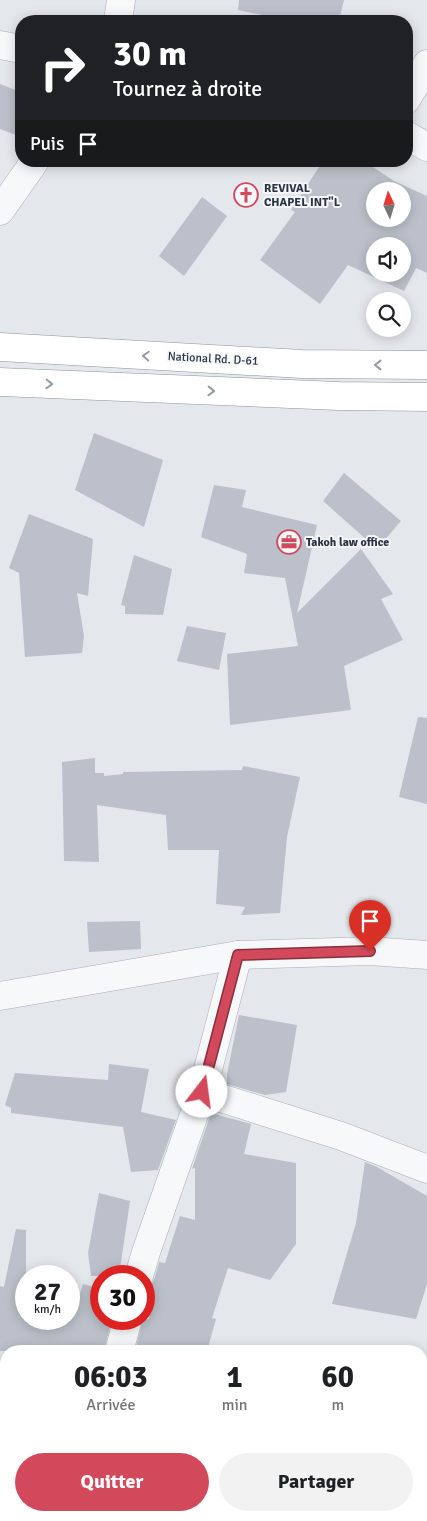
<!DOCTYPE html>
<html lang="fr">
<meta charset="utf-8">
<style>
body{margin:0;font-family:Signika,sans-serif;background:#f2f2f2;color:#202124;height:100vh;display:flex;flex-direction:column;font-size:19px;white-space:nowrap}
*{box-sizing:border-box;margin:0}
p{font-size:16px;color:#757577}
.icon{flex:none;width:28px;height:28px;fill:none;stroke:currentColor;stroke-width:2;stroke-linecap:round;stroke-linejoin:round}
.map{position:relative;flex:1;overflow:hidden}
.sheet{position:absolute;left:0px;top:1345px;width:428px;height:176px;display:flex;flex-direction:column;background:#fff;border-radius:20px 20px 0 0;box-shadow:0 2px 12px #0003}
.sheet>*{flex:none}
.banner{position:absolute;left:15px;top:15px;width:398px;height:152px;border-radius:20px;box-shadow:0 2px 12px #0003;background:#202124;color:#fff;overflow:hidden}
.needle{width:32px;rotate:356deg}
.fabs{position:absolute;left:366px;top:182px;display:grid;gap:10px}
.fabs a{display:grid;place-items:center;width:45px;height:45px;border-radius:50%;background:#fff;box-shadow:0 2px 12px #0003;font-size:25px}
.speed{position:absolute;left:15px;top:1265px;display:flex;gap:10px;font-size:25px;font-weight:700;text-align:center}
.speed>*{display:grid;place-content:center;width:65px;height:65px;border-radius:50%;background:#fff;box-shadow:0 2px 12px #0003;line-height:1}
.speed small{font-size:12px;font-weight:400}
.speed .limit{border:8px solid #d22;background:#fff;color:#111}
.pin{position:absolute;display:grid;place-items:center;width:42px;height:42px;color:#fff;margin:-51px -21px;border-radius:50% 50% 50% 0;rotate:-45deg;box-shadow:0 0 5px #0007}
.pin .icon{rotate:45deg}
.me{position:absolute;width:55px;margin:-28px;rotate:15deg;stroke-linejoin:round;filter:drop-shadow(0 0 4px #0008)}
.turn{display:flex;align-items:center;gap:18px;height:105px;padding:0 15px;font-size:22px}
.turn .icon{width:65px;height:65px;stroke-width:2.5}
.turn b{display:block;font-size:35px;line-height:42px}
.then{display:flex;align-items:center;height:48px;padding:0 15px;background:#0003;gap:10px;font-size:19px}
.eta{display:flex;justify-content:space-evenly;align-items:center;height:85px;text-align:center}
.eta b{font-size:30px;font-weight:700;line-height:35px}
.action{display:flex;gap:10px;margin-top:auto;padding:10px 15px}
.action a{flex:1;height:58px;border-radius:30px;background:#d1495b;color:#fff;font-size:20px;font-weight:700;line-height:58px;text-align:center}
.action a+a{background:#f2f2f2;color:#202124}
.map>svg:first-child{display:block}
.building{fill:#bbc0ca;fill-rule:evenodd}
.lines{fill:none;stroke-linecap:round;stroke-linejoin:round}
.minor-casing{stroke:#a9aeb7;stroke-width:29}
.tertiary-casing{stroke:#a9aeb7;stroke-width:29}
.trunk-casing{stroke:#8b94a3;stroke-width:29}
.minor{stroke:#f7f8fa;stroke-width:28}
.tertiary{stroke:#f7f8fa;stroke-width:28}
.trunk{stroke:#fff;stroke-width:28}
.oneway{stroke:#959aa2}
.route-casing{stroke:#882f3b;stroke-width:12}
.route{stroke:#d1495b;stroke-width:9}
.labels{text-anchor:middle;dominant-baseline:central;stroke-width:4;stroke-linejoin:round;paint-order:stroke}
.poi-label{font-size:12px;font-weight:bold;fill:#2b3445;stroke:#f4f6f9;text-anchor:start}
.street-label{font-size:12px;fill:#2b3445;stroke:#f4f6f9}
</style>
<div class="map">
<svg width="427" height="1521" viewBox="0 0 427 1521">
<rect width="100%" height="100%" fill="#e4e7ec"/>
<g class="building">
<path d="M 239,0 L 344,0 L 339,21 L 292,21 L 238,10 Z"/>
<path d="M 0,84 L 21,92 L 21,137 L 0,129 Z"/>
<path d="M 323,161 L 364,161 L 394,181 L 427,196 L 427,273 L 416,268 L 404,291 L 348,265 L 320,304 L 260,260 L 295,212 L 291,210 ZM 375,191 L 402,191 L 402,219 L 375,219 ZM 375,246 L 402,246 L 402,274 L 375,274 Z"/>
<path d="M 202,197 L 227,216 L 184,276 L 159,256 Z"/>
<path d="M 94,433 L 163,460 L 144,527 L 75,490 Z"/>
<path d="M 344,473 L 401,521 L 377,549 L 323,501 Z"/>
<path d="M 214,485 L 246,490 L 242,507 L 317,525 L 297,613 L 361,549 L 393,594 L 381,599 L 403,640 L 344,666 L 351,710 L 230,725 L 227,654 L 298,646 L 285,578 L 244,573 L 247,554 L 201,537 Z"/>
<path d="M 29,514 L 93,539 L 88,596 L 77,593 L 84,636 L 82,653 L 25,657 L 19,573 L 9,568 Z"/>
<path d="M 134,555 L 172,569 L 163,615 L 125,614 L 125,606 L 121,605 Z"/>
<path d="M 187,626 L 226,633 L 219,670 L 177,661 Z"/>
<path d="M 418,717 L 427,718 L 427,804 L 399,797 Z"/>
<path d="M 95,758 L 95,773 L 104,773 L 104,776 L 123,774 L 123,772 L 242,770 L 243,766 L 300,777 L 287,837 L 280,913 L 241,915 L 245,907 L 216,904 L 219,850 L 168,850 L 166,815 L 97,805 L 99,862 L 64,861 L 62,762 Z"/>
<path d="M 140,921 L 141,949 L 89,952 L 87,922 Z"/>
<path d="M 239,1015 L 297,1025 L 286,1092 L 265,1095 L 227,1084 L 227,1074 Z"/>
<path d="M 109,1064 L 149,1069 L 141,1112 L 176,1120 L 158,1170 L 131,1172 L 123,1127 L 11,1113 L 11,1108 L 5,1105 L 15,1073 L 108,1080 Z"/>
<path d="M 211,1113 L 251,1124 L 244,1154 L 296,1163 L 296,1244 L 270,1280 L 228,1268 L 212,1318 L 216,1319 L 207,1351 L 135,1351 L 143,1319 L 149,1319 L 150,1286 L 154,1280 L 159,1262 L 165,1263 L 180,1216 L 195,1220 L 195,1168 L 192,1169 Z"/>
<path d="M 365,1162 L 377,1167 L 427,1196 L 427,1284 L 416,1319 L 332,1304 L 356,1223 Z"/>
<path d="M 99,1193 L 130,1201 L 119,1276 L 91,1276 L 88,1253 Z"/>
<path d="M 16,1229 L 26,1230 L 26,1319 L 72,1319 L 83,1284 L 101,1289 L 101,1319 L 112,1319 L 104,1351 L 0,1351 L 0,1286 L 4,1287 Z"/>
</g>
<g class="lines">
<g class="minor-casing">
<g id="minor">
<path d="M 118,21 L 121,0"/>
<path d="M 0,45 L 21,49"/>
<path d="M 406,100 L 427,64"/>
<path d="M 406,135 L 427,147"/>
<path d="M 0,211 L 35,161"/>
<path d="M 238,955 L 202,1092 L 341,1136 L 427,1169"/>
<path d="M 139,1276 L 146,1252 L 202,1092"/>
<path d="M 119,1351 L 128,1319"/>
<path d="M 75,1521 L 76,1515"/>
</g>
</g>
<g class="tertiary-casing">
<path id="tertiary" d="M 0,996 L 238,955 L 370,951 L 427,955"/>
</g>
<g class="trunk-casing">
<g id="trunk">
<path d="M 0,347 L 302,364 L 427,365"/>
<path d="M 0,382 L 339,396 L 427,397"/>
</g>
</g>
<use href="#minor" class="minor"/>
<use href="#tertiary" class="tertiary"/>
<use href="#trunk" class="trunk"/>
</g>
<defs><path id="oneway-chevron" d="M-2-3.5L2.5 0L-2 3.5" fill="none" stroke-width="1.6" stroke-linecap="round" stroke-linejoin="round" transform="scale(1.25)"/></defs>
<g class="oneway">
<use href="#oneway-chevron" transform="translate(146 356) rotate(-177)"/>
<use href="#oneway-chevron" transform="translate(378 365) rotate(-180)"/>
<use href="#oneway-chevron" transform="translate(49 384) rotate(2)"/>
<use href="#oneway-chevron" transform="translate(211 391) rotate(2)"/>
</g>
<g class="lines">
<g class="route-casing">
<path id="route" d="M 202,1092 L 238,955 L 370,951"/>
</g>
<use href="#route" class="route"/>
</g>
<defs>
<g id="church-ring" transform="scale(1.25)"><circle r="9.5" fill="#f4f6f9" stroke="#d1495b" stroke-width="1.5"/><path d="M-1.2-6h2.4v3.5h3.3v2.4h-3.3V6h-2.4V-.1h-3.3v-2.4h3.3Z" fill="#d1495b"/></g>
<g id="office-ring" transform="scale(1.25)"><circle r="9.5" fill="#f4f6f9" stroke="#d1495b" stroke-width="1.5"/><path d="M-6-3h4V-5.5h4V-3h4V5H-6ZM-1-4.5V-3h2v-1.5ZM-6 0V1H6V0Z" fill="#d1495b"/></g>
</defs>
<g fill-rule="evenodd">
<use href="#church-ring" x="246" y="195"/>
<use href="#office-ring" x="289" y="542"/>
</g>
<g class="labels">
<g class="poi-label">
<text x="264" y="188">REVIVAL<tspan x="264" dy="14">CHAPEL INT"L</tspan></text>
<text x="306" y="542">Takoh law office</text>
</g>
<g class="street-label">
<text transform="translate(213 359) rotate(3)">National Rd. D-61</text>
</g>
</g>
</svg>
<div class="fabs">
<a><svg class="needle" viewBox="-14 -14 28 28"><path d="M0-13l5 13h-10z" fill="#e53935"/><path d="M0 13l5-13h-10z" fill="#757577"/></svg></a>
<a><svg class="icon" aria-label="sound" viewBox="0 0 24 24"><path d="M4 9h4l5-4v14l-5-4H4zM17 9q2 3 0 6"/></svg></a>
<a><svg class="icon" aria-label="search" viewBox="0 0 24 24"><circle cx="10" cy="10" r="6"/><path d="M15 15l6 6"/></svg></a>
</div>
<div class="speed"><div>27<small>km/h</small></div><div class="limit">30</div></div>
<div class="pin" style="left:370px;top:951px;background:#d93025"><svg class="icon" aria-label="arrive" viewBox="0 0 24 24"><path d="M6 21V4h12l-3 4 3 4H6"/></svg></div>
<svg class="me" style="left:202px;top:1092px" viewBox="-20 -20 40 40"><circle r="19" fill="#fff"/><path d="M0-13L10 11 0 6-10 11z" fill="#d1495b"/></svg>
<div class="banner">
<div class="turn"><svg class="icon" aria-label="right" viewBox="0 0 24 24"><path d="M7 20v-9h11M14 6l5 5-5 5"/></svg><div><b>30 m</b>Tournez à droite</div></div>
<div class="then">Puis<svg class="icon" aria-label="arrive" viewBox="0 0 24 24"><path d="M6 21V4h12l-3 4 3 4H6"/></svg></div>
</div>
<section class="sheet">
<div class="eta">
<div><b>06:03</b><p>Arrivée</p></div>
<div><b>1</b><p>min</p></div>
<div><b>60</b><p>m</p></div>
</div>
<div class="action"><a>Quitter</a><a>Partager</a></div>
</section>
</div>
